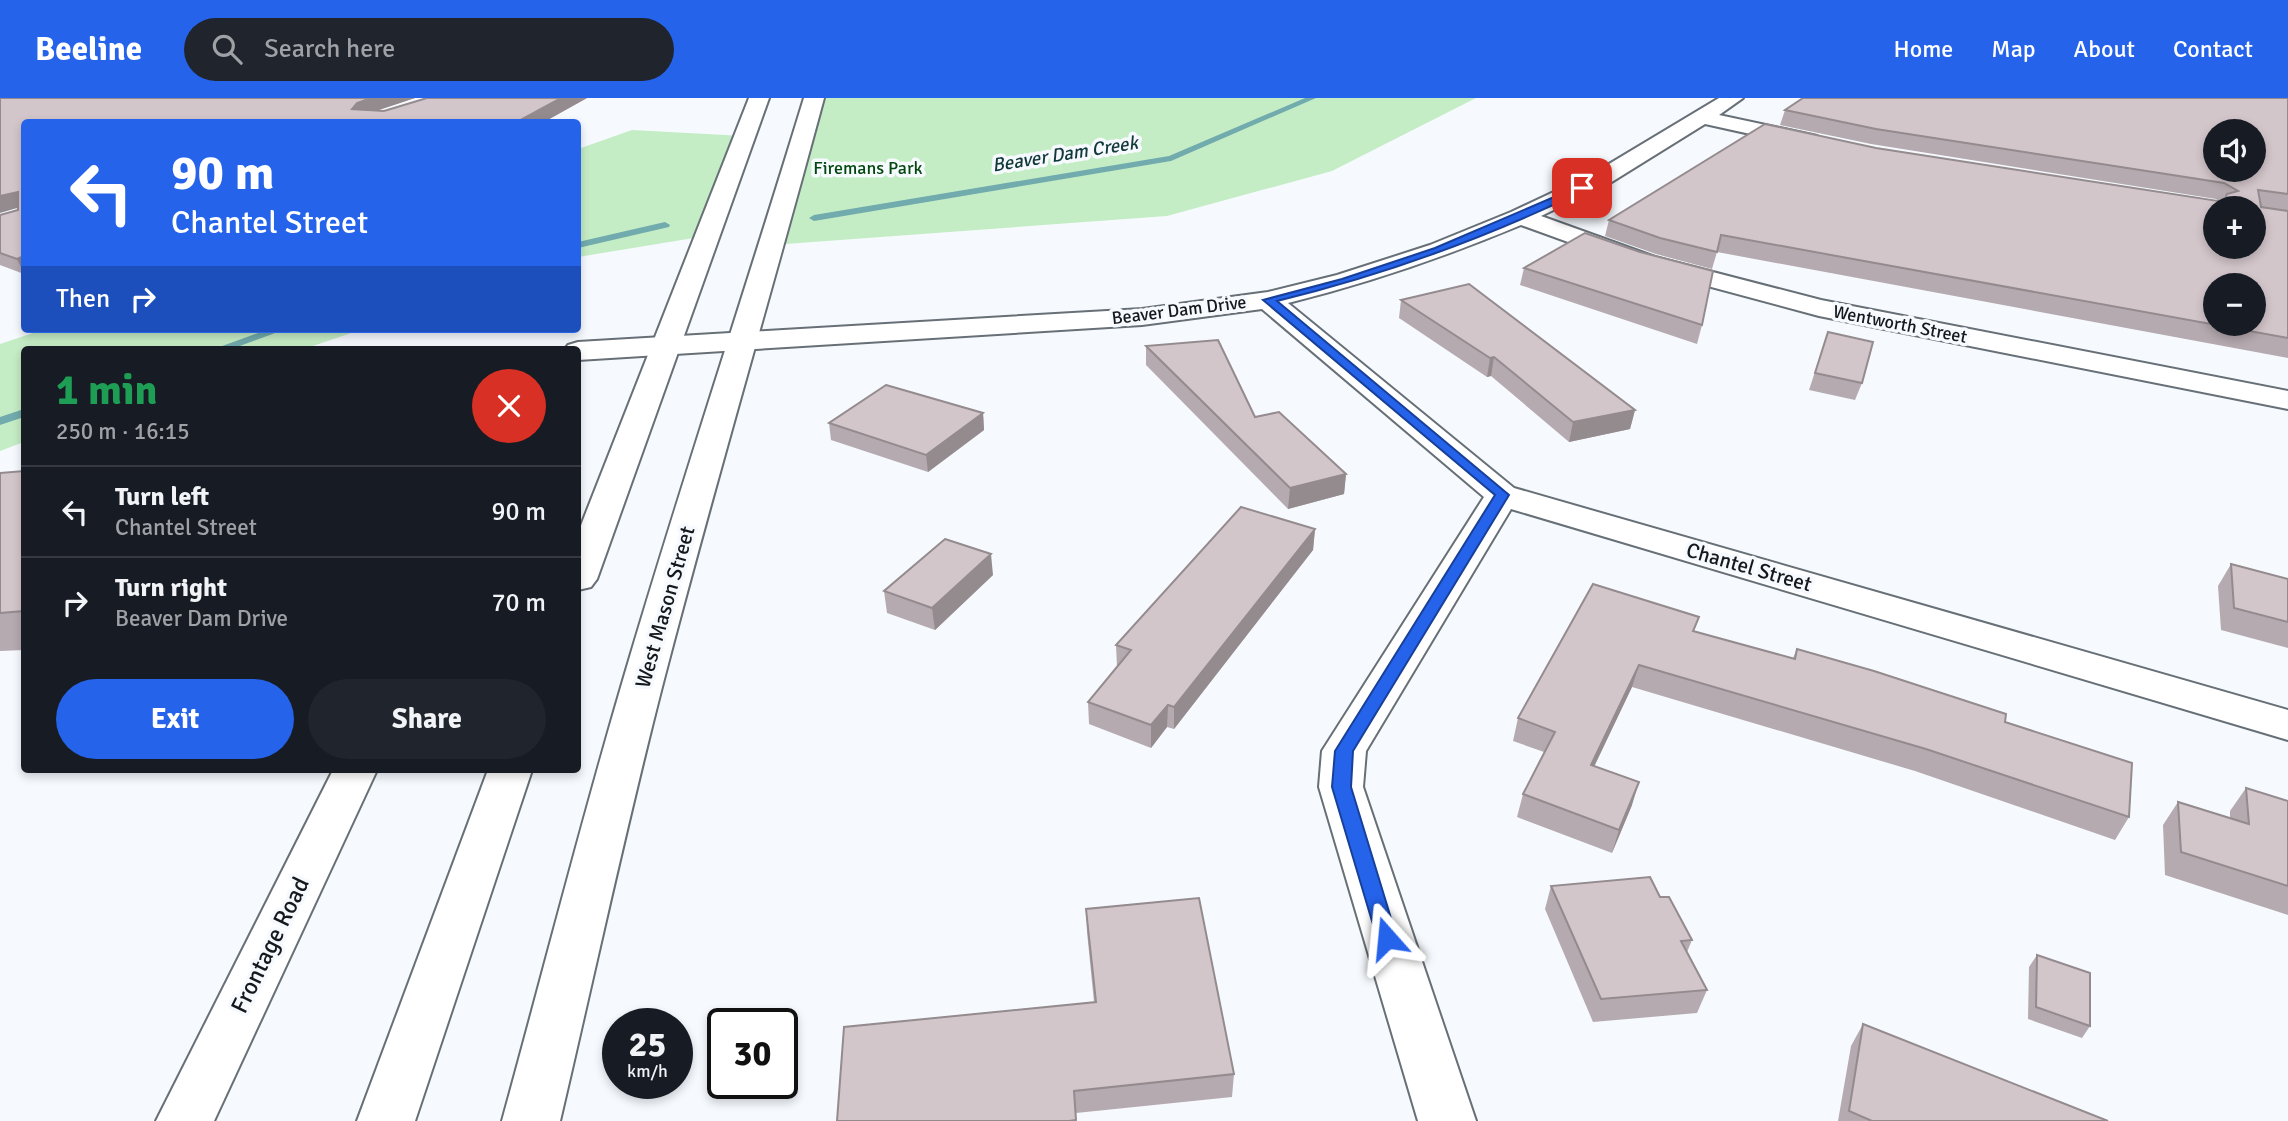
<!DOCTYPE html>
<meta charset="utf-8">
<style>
body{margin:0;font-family:Signika,sans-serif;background:#20242c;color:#f1f3f6;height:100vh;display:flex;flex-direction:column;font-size:26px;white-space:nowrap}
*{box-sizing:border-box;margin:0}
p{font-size:23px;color:#9ea1a6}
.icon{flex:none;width:38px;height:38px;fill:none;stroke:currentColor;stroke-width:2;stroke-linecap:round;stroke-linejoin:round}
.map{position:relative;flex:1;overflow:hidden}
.drawer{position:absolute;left:21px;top:248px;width:560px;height:427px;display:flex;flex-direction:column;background:#171b24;border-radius:7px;box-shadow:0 4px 10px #0003}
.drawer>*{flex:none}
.top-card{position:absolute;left:21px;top:21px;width:560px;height:214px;border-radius:7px;box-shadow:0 4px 10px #0003;background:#2563eb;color:#fff;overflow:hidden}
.controls{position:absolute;left:2203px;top:21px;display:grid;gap:14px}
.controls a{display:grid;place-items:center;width:63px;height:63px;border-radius:50%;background:#171b24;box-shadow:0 4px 10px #0003;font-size:35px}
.speed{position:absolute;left:602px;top:910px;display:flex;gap:14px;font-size:35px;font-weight:700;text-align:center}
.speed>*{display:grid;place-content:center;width:91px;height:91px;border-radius:50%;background:#171b24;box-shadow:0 4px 10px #0003;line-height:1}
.speed small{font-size:18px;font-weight:400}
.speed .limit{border:4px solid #111;border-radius:10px;background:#fff;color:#111}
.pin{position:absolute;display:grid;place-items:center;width:60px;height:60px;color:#fff;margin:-30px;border-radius:14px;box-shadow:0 4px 10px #0006}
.me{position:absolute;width:77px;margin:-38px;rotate:342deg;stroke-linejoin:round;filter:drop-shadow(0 0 5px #0008)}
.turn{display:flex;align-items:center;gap:24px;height:147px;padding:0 35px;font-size:32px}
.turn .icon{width:91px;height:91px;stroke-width:2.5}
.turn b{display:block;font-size:49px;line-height:60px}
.then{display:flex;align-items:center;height:66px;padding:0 35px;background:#0003;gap:14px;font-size:26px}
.round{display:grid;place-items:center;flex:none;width:74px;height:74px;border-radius:37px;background:#20242c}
.head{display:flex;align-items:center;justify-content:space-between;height:119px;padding:0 35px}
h1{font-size:42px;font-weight:700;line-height:52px;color:#1e9e55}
.primary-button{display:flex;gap:14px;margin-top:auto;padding:14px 35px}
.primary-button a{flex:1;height:80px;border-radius:42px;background:#2563eb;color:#fff;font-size:28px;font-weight:700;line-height:80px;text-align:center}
.primary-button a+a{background:#20242c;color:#f1f3f6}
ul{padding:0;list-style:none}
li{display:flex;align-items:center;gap:21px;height:91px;padding:0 35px;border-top:2px solid #363941}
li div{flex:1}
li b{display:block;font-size:26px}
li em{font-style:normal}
header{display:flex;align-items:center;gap:42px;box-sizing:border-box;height:98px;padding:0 35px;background:#2563eb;color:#fff}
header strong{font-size:33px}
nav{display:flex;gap:38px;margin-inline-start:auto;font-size:24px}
.search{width:490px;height:63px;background:#20242c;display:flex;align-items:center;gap:18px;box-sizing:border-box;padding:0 24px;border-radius:38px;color:#9ea1a6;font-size:26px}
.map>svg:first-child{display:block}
.green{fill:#c5edc5}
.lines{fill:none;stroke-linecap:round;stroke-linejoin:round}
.stream{fill:#71abad;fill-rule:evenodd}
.minor-casing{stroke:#676f77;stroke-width:4}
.primary-casing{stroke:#676f77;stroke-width:4}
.minor{fill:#fff;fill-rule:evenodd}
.primary{fill:#fff;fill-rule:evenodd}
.wall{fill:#b5aaaf}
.shaded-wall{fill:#948b8e}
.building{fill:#d3c6cb;stroke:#948b8e;stroke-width:2;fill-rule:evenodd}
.route{fill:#2563eb;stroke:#184099;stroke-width:2}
.labels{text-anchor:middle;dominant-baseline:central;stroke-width:7;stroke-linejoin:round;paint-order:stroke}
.far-park-label{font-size:18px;fill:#02480d;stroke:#f6fafe}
.far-street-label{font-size:18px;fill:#15191c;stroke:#f6fafe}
.far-water-label{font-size:19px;font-style:italic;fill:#11393a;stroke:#f6fafe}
.street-label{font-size:21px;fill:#15191c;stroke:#f6fafe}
.near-street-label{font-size:24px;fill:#15191c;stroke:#f6fafe}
</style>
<header>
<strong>Beeline</strong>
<div class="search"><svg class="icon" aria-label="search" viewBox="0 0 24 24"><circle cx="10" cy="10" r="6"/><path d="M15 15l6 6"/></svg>Search here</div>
<nav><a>Home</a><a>Map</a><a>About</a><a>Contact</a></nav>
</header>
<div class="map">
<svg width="2288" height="1023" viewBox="0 0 2288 1023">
<rect width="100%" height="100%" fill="#f6fafe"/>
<g class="green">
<path d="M 814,0 L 1476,0 L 1332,73 L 1167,118 L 772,147 Z"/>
<path d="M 632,32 L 744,38 L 706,138 L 578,159 L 578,51 Z"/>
<path d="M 45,231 L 363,231 L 301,252 L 24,252 L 24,344 L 0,353 L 0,246 Z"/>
</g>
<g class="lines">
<g class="stream">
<path d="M 1305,0 L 1316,0 L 1171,63 L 814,123 L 809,120 L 814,117 L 1169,58 Z"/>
<path d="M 665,124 L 670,127 L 669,129 L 578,150 L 578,144 Z"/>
<path d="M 269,231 L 286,231 L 229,252 L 211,252 Z"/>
<path d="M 24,311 L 24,319 L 0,327 L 0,319 Z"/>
</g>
<g class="minor-casing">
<g id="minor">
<path d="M 1719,0 L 1743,0 L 1719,17 L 1817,38 L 1820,43 L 1809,49 L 1705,26 L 1610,85 L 1541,118 L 1655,159 L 1821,202 L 2288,293 L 2288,311 L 1819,218 L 1637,169 L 1521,127 C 1444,159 1369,185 1288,205 L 1514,390 L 2288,612 L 2288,642 L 1511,411 L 1366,653 L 1363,689 L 1476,1023 L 1418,1023 L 1319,689 L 1322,653 L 1484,399 L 1262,211 L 1142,227 L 578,262 L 578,252 L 564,252 L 568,247 L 578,244 L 1142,211 L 1268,194 L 1337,177 L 1430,147 L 1511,114 L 1594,75 Z"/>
<path d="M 333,672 L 377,672 L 214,1023 L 156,1023 Z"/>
</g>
</g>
<g class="primary-casing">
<g id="primary">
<path d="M 749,0 L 769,0 L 597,481 L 591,489 L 578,492 L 578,435 Z"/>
<path d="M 804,0 L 824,0 C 771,197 713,392 662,589 C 625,733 594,878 560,1023 L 502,1023 C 542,878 579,732 621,589 C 679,391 744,197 804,0 Z"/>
<path d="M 488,672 L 532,672 L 415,1023 L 357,1023 Z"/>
</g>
</g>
<use href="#minor" class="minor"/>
<use href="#primary" class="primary"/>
</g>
<g class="wall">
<path d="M 0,0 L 415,0 L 375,13 L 384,13 L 427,0 L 587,0 L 544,24 L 24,24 L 24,176 L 0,167 L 0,117 L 18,112 Z"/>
<path d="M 2288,0 L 2288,260 L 1717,154 L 1712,171 L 1656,156 L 1605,138 L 1609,122 L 1876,50 L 2220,104 L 2216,101 L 1871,46 L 1780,27 L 1785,12 Z"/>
<path d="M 1524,170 L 1702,227 L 1697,246 L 1520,187 Z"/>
<path d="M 1401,202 L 1635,312 L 1630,331 L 1569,344 L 1491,278 L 1487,279 L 1399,220 Z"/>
<path d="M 1828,234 L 1862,285 L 1855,302 L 1809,292 Z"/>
<path d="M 1146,248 L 1255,319 L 1346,376 L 1344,396 L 1288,411 L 1146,267 Z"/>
<path d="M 983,315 L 984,332 L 928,374 L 831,342 L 829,325 Z"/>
<path d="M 24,373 L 24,552 L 0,553 L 0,375 Z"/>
<path d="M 1315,431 L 1313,452 L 1174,631 L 1167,629 L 1151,650 L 1089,626 L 1088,604 L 1117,569 L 1116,547 Z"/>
<path d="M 2231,466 L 2288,481 L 2288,550 L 2221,532 L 2218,488 Z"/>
<path d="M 993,477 L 935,532 L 887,515 L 884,493 Z"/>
<path d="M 1699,519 L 1694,533 L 1793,560 L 1797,551 L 2005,624 L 2129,719 L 2115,742 L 1915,673 L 1632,589 L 1594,668 L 1632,707 L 1612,755 L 1517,719 L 1523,696 L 1544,654 L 1513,643 L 1518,620 Z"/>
<path d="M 2246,690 L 2288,703 L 2288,817 L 2165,777 L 2163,727 L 2178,704 L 2230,720 L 2230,713 Z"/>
<path d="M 1551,788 L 1660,799 L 1692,842 L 1687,854 L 1707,892 L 1697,915 L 1593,924 L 1545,811 Z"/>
<path d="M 1086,811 L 1234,976 L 1232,999 L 1076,1015 L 1076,1023 L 837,1023 L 1094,904 L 1087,834 Z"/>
<path d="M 2037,857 L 2090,928 L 2082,940 L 2028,921 L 2029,869 Z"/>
<path d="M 1863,926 L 2108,1023 L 1838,1023 L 1851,948 Z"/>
</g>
<g class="shaded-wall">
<path d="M 371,0 L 415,0 L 361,18 L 352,11 L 357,5 Z"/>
<path d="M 561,0 L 587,0 L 544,24 L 517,24 Z"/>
<path d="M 18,94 L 24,108 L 0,115 L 0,98 Z"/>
<path d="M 24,158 L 24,175 L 17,161 Z"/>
<path d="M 1494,259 L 1491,278 L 1487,279 L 1490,260 Z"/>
<path d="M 1635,312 L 1630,331 L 1569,344 L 1573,324 Z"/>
<path d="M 983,315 L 984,332 L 928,374 L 926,357 Z"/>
<path d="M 1346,376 L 1344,396 L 1288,411 L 1290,390 Z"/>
<path d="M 1315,431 L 1313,452 L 1174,631 L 1174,609 Z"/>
<path d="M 991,456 L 993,477 L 935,532 L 932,510 Z"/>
<path d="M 1639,567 L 1632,589 L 1584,690 L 1591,667 Z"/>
<path d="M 1168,607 L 1167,629 L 1151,650 L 1151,627 Z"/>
<path d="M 1639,684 L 1632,707 L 1612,755 L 1619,732 Z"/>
</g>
<g class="building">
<path d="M 0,0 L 371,0 L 357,5 L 352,11 L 384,13 L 427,0 L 561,0 L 517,24 L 24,24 L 24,158 L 17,161 L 0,155 L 0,117 L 18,112 L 18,94 L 0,98 Z"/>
<path d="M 1803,0 L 2288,0 L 2288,96 L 2258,92 L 2261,109 L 2288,113 L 2288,240 L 1721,137 L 1717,154 L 1660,140 L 1609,122 L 1765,26 L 1876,50 L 2224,104 L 2227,96 L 2238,93 L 2224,85 L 1876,31 L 1785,12 ZM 2216,33 L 2254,33 L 2254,72 L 2216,72 ZM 2216,110 L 2254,110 L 2254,149 L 2216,149 ZM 2216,187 L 2254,187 L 2254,226 L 2216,226 Z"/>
<path d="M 1585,135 L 1640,154 L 1713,173 L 1702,227 L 1524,170 Z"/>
<path d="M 1469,186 L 1635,312 L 1573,324 L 1494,259 L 1490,260 L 1401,202 Z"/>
<path d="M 1828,234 L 1873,244 L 1862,285 L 1815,275 Z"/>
<path d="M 1218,242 L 1255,319 L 1279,314 L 1346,376 L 1290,390 L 1146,248 Z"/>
<path d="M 886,287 L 983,315 L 926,357 L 829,325 Z"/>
<path d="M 24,373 L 24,513 L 0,515 L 0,375 Z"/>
<path d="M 1241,409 L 1315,431 L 1174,609 L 1168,607 L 1151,627 L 1088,604 L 1131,552 L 1116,547 Z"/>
<path d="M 945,441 L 991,456 L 932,510 L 884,493 Z"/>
<path d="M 2231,466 L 2288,481 L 2288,524 L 2234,510 Z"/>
<path d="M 1593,486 L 1699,519 L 1693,533 L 1795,561 L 1797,551 L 1874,573 L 2006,616 L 2005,624 L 2132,665 L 2129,719 L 1926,651 L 1639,567 L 1591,667 L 1639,684 L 1619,732 L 1523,696 L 1555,634 L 1518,620 Z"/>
<path d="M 2246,690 L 2288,703 L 2288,788 L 2181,754 L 2178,704 L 2249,726 Z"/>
<path d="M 1650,779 L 1660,799 L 1669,799 L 1692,842 L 1681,843 L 1707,892 L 1601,901 L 1551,788 Z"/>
<path d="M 1199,800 L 1234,976 L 1074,993 L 1076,1022 L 1069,1023 L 837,1023 L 844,929 L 1096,904 L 1086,811 Z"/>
<path d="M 2037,857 L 2090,875 L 2090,928 L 2036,909 Z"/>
<path d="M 1863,926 L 2108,1023 L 1872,1023 L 1849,1013 Z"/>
</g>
<path class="route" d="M 1582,87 L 1585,92 C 1486,140 1384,177 1277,203 L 1509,397 L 1353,653 L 1351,689 L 1397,840 L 1394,846 L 1387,848 L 1380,846 L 1377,840 L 1332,689 L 1335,653 L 1495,397 L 1263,202 L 1342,181 L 1435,150 Z"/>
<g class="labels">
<g class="far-park-label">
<text x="868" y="70">Firemans Park</text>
</g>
<g class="far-street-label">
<text transform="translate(1179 212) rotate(-7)">Beaver Dam Drive</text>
<text transform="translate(1900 226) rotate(11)">Wentworth Street</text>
</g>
<g class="far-water-label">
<text transform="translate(1065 56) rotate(-9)">Beaver Dam Creek</text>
</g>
<g class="street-label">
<text transform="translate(1749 469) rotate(16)">Chantel Street</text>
<text transform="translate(665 509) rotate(-74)">West Mason Street</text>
</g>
<g class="near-street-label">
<text transform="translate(270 847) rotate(-64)">Frontage Road</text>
</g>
</g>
</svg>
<div class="controls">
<a><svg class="icon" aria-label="sound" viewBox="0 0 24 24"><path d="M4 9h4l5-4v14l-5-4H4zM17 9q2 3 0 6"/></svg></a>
<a>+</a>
<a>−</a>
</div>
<div class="speed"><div>25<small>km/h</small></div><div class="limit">30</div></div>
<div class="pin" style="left:1582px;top:90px;background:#d93025"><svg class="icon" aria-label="arrive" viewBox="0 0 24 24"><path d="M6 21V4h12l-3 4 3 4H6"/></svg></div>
<svg class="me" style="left:1387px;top:840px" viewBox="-20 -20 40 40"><path d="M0-17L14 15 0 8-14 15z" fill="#2563eb" stroke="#fff" stroke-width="4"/></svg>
<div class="top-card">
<div class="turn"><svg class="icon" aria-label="left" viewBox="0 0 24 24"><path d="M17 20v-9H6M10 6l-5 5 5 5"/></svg><div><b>90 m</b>Chantel Street</div></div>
<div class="then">Then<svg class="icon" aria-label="right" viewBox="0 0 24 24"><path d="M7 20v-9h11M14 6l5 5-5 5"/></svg></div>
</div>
<section class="drawer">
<div class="head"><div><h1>1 min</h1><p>250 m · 16:15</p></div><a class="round" style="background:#d93025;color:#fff"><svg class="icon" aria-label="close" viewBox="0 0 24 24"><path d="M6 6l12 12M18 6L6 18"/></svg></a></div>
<ul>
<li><svg class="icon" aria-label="left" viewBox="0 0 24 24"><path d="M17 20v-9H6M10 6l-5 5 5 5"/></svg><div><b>Turn left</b><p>Chantel Street</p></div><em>90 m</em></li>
<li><svg class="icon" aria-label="right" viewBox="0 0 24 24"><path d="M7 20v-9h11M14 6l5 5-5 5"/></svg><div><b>Turn right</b><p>Beaver Dam Drive</p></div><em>70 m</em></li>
</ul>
<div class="primary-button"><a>Exit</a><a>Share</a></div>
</section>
</div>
